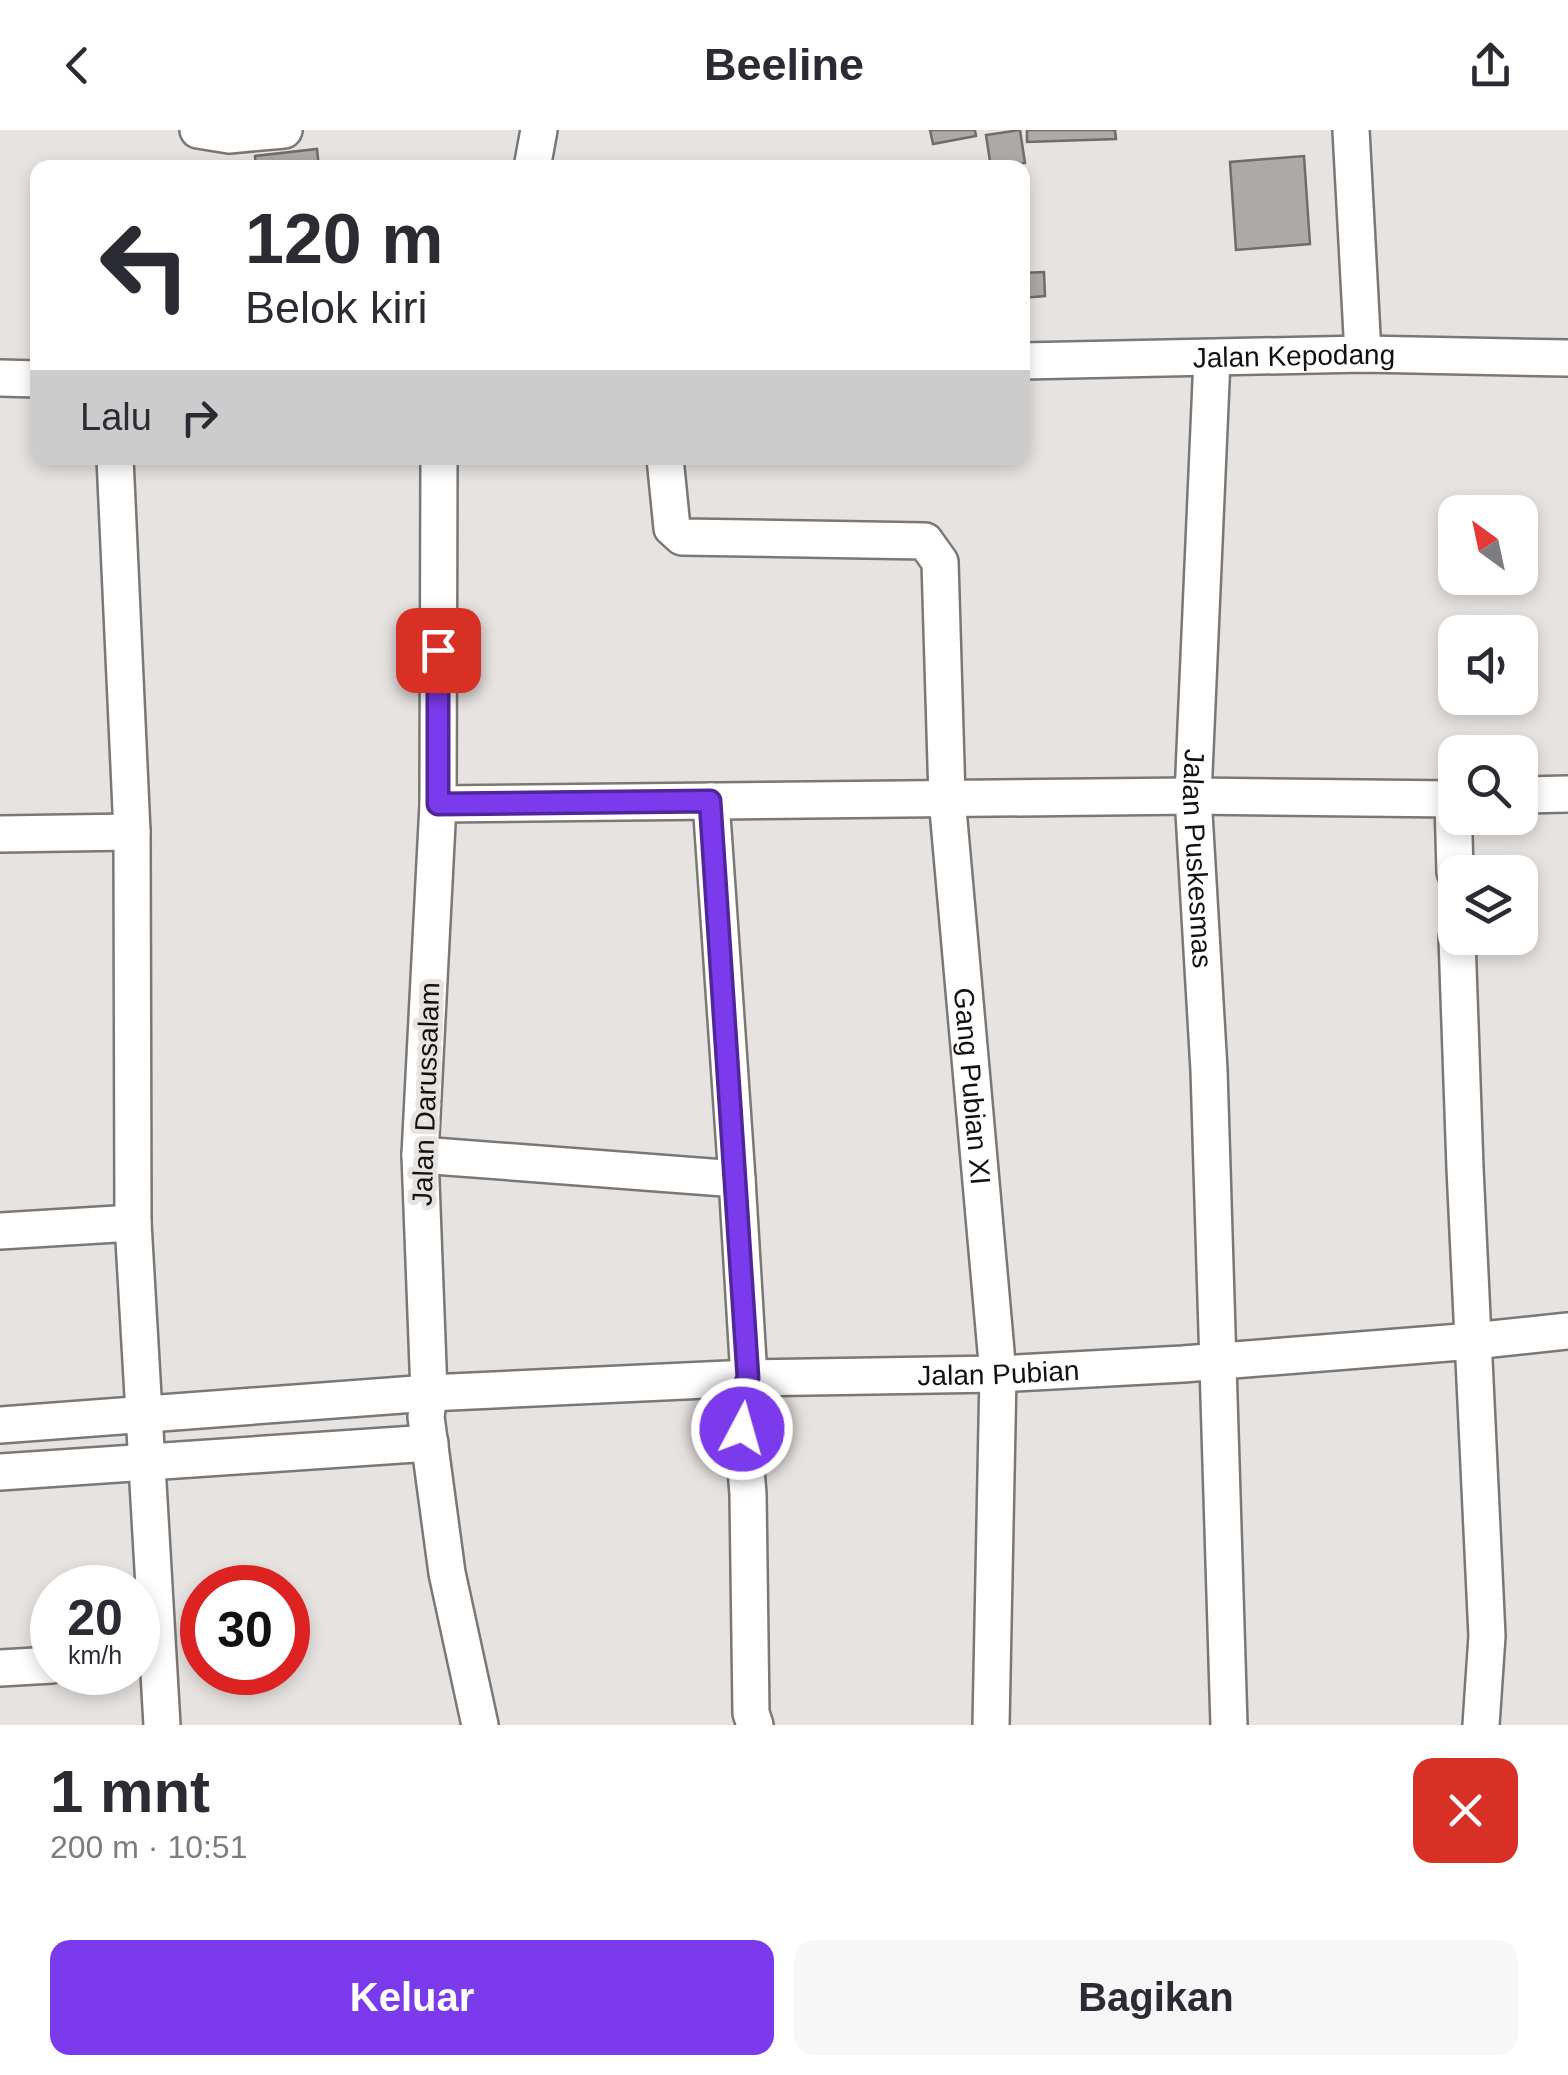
<!DOCTYPE html>
<html lang="id">
<meta charset="utf-8">
<style>
body{margin:0;font-family:Arial,sans-serif;background:#f7f7f7;color:#2b2b33;height:100vh;display:flex;flex-direction:column;font-size:38px;white-space:nowrap}
*{box-sizing:border-box;margin:0}
p{font-size:32px;color:#7c7c81}
.icon{flex:none;width:55px;height:55px;fill:none;stroke:currentColor;stroke-width:2;stroke-linecap:round;stroke-linejoin:round}
.map{position:relative;height:1595px;overflow:hidden}
.sheet{display:flex;flex-direction:column;background:#fff;flex:1}
.sheet>*{flex:none}
.top-card{position:absolute;left:30px;top:30px;width:1000px;height:305px;border-radius:20px;box-shadow:0 5px 15px #0003;background:#fff;color:#2b2b33;overflow:hidden}
.needle{width:65px;rotate:327deg}
.buttons{position:absolute;left:1438px;top:365px;display:grid;gap:20px}
.buttons a{display:grid;place-items:center;width:100px;height:100px;border-radius:20px;background:#fff;box-shadow:0 5px 15px #0003;font-size:50px}
.speed{position:absolute;left:30px;top:1435px;display:flex;gap:20px;font-size:50px;font-weight:700;text-align:center}
.speed>*{display:grid;place-content:center;width:130px;height:130px;border-radius:50%;background:#fff;box-shadow:0 5px 15px #0003;line-height:1}
.speed small{font-size:25px;font-weight:400}
.speed .limit{border:15px solid #d22;background:#fff;color:#111}
.pin{position:absolute;display:grid;place-items:center;width:85px;height:85px;color:#fff;margin:-42px;border-radius:20px;box-shadow:0 5px 15px #0006}
.me{position:absolute;width:110px;margin:-55px;rotate:6deg;stroke-linejoin:round;filter:drop-shadow(0 0 8px #0008)}
.turn{display:flex;align-items:center;gap:35px;height:210px;padding:0 50px;font-size:45px}
.turn .icon{width:130px;height:130px;stroke-width:2.5}
.turn b{display:block;font-size:70px;line-height:85px}
.then{display:flex;align-items:center;height:95px;padding:0 50px;background:#0003;gap:20px;font-size:38px}
.round{display:grid;place-items:center;flex:none;width:105px;height:105px;border-radius:20px;background:#f7f7f7}
.overview{display:flex;align-items:center;justify-content:space-between;height:170px;padding:0 50px}
h1{font-size:60px;font-weight:700;line-height:75px}
.button{display:flex;gap:20px;margin-top:auto;padding:20px 50px}
.button a{flex:1;height:115px;border-radius:20px;background:#7c3aed;color:#fff;font-size:40px;font-weight:700;line-height:115px;text-align:center}
.button a+a{background:#f7f7f7;color:#2b2b33}
header{display:flex;justify-content:space-between;align-items:center;height:130px;padding:0 50px;background:#fff;font-size:45px;font-weight:700}
.map>svg:first-child{display:block}
.building{fill:#ada9a7;stroke:#6f6c6a;stroke-width:2.5}
.lines{fill:none;stroke-linecap:round;stroke-linejoin:round}
.minor-casing{stroke:#7b7775;stroke-width:40}
.minor{stroke:#fff;stroke-width:35}
.route-casing{stroke:#51269a;stroke-width:25}
.route{stroke:#7c3aed;stroke-width:18}
.labels{text-anchor:middle;dominant-baseline:central;stroke-width:10;stroke-linejoin:round;paint-order:stroke}
.street-label{font-size:28px;fill:#121110;stroke:#e7e3e1}
</style>
<header><svg class="icon" aria-label="back" viewBox="0 0 24 24"><path d="M15 5l-7 7 7 7"/></svg>Beeline<svg class="icon" aria-label="share" viewBox="0 0 24 24"><path d="M12 15V3M7 8l5-5 5 5M5 13v7h14v-7"/></svg></header>
<div class="map">
<svg width="1568" height="1595" viewBox="0 0 1568 1595">
<rect width="100%" height="100%" fill="#e7e3e1"/>
<g class="building">
<path d="M 930,0 L 975,0 L 976,6 L 933,14 Z"/>
<path d="M 1020,0 L 1025,33 L 991,38 L 986,5 Z"/>
<path d="M 1027,0 L 1115,0 L 1116,9 L 1027,12 Z"/>
<path d="M 317,19 L 319,38 L 256,38 L 255,26 Z"/>
<path d="M 1304,26 L 1310,114 L 1236,120 L 1230,32 Z"/>
<path d="M 1044,142 L 1045,166 L 1022,168 L 1022,143 Z"/>
</g>
<g class="lines">
<g class="minor-casing">
<g id="minor">
<path d="M 198,0 L 229,5 L 284,0"/>
<path d="M 1351,0 L 1363,224"/>
<path d="M 532,38 L 539,0"/>
<path id="s1" d="M 1212,229 L 1193,666 L 1209,940 L 1229,1595"/>
<path id="s2" d="M 1022,231 L 1363,224 L 1568,228"/>
<path d="M 0,248 L 38,249"/>
<path d="M 115,328 L 132,702 L 133,1093 L 162,1595"/>
<path d="M 439,328 L 438,674 L 420,1025 L 429,1263 L 426,1287 L 447,1443 L 480,1595"/>
<path id="s3" d="M 665,328 L 672,398 L 682,407 L 925,411 L 940,432 L 947,668 L 998,1244 L 991,1595"/>
<path d="M 1520,665 L 1568,664"/>
<path d="M 1453,670 L 1455,742"/>
<path d="M 711,671 L 737,1049"/>
<path d="M 438,674 L 1193,666 L 1455,669"/>
<path d="M 0,704 L 132,702"/>
<path d="M 1457,808 L 1465,1038 L 1487,1506 L 1481,1595"/>
<path d="M 420,1025 L 737,1049 L 749,1248 L 740,1266 L 748,1364 L 751,1583 L 755,1595"/>
<path d="M 0,1101 L 133,1093"/>
<path id="s4" d="M 0,1295 L 429,1263 L 749,1248 L 998,1244 L 1183,1234 L 1473,1211 L 1568,1201"/>
<path d="M 0,1342 L 430,1313"/>
<path d="M 0,1538 L 52,1535"/>
</g>
</g>
<use href="#minor" class="minor"/>
</g>
<g class="lines">
<g class="route-casing">
<path id="route" d="M 438,520 L 438,674 L 710,671 L 748,1248 L 740,1266 L 742,1299"/>
</g>
<use href="#route" class="route"/>
</g>
<g class="labels">
<g class="street-label">
<text stroke="none"><textPath href="#s2" startOffset="272">Jalan Kepodang</textPath></text>
<text stroke="none"><textPath href="#s1" startOffset="500">Jalan Puskesmas</textPath></text>
<text stroke="none"><textPath href="#s3" startOffset="878">Gang Pubian XI</textPath></text>
<text transform="translate(426 964) rotate(-88)">Jalan Darussalam</text>
<text stroke="none"><textPath href="#s4" startOffset="1000">Jalan Pubian</textPath></text>
</g>
</g>
</svg>
<div class="buttons">
<a><svg class="needle" viewBox="-14 -14 28 28"><path d="M0-13l5 13h-10z" fill="#e53935"/><path d="M0 13l5-13h-10z" fill="#7c7c81"/></svg></a>
<a><svg class="icon" aria-label="sound" viewBox="0 0 24 24"><path d="M4 9h4l5-4v14l-5-4H4zM17 9q2 3 0 6"/></svg></a>
<a><svg class="icon" aria-label="search" viewBox="0 0 24 24"><circle cx="10" cy="10" r="6"/><path d="M15 15l6 6"/></svg></a>
<a><svg class="icon" aria-label="layers" viewBox="0 0 24 24"><path d="M12 4l9 5-9 5-9-5zM3 14l9 5 9-5"/></svg></a>
</div>
<div class="speed"><div>20<small>km/h</small></div><div class="limit">30</div></div>
<div class="pin" style="left:438px;top:520px;background:#d93025"><svg class="icon" aria-label="arrive" viewBox="0 0 24 24"><path d="M6 21V4h12l-3 4 3 4H6"/></svg></div>
<svg class="me" style="left:742px;top:1299px" viewBox="-20 -20 40 40"><circle r="17" fill="#7c3aed" stroke="#fff" stroke-width="3"/><path d="M0-11L8 9 0 5-8 9z" fill="#fff"/></svg>
<div class="top-card">
<div class="turn"><svg class="icon" aria-label="left" viewBox="0 0 24 24"><path d="M17 20v-9H6M10 6l-5 5 5 5"/></svg><div><b>120 m</b>Belok kiri</div></div>
<div class="then">Lalu<svg class="icon" aria-label="right" viewBox="0 0 24 24"><path d="M7 20v-9h11M14 6l5 5-5 5"/></svg></div>
</div>
</div>
<section class="sheet">
<div class="overview"><div><h1>1 mnt</h1><p>200 m · 10:51</p></div><a class="round" style="background:#d93025;color:#fff"><svg class="icon" aria-label="close" viewBox="0 0 24 24"><path d="M6 6l12 12M18 6L6 18"/></svg></a></div>
<div class="button"><a>Keluar</a><a>Bagikan</a></div>
</section>
